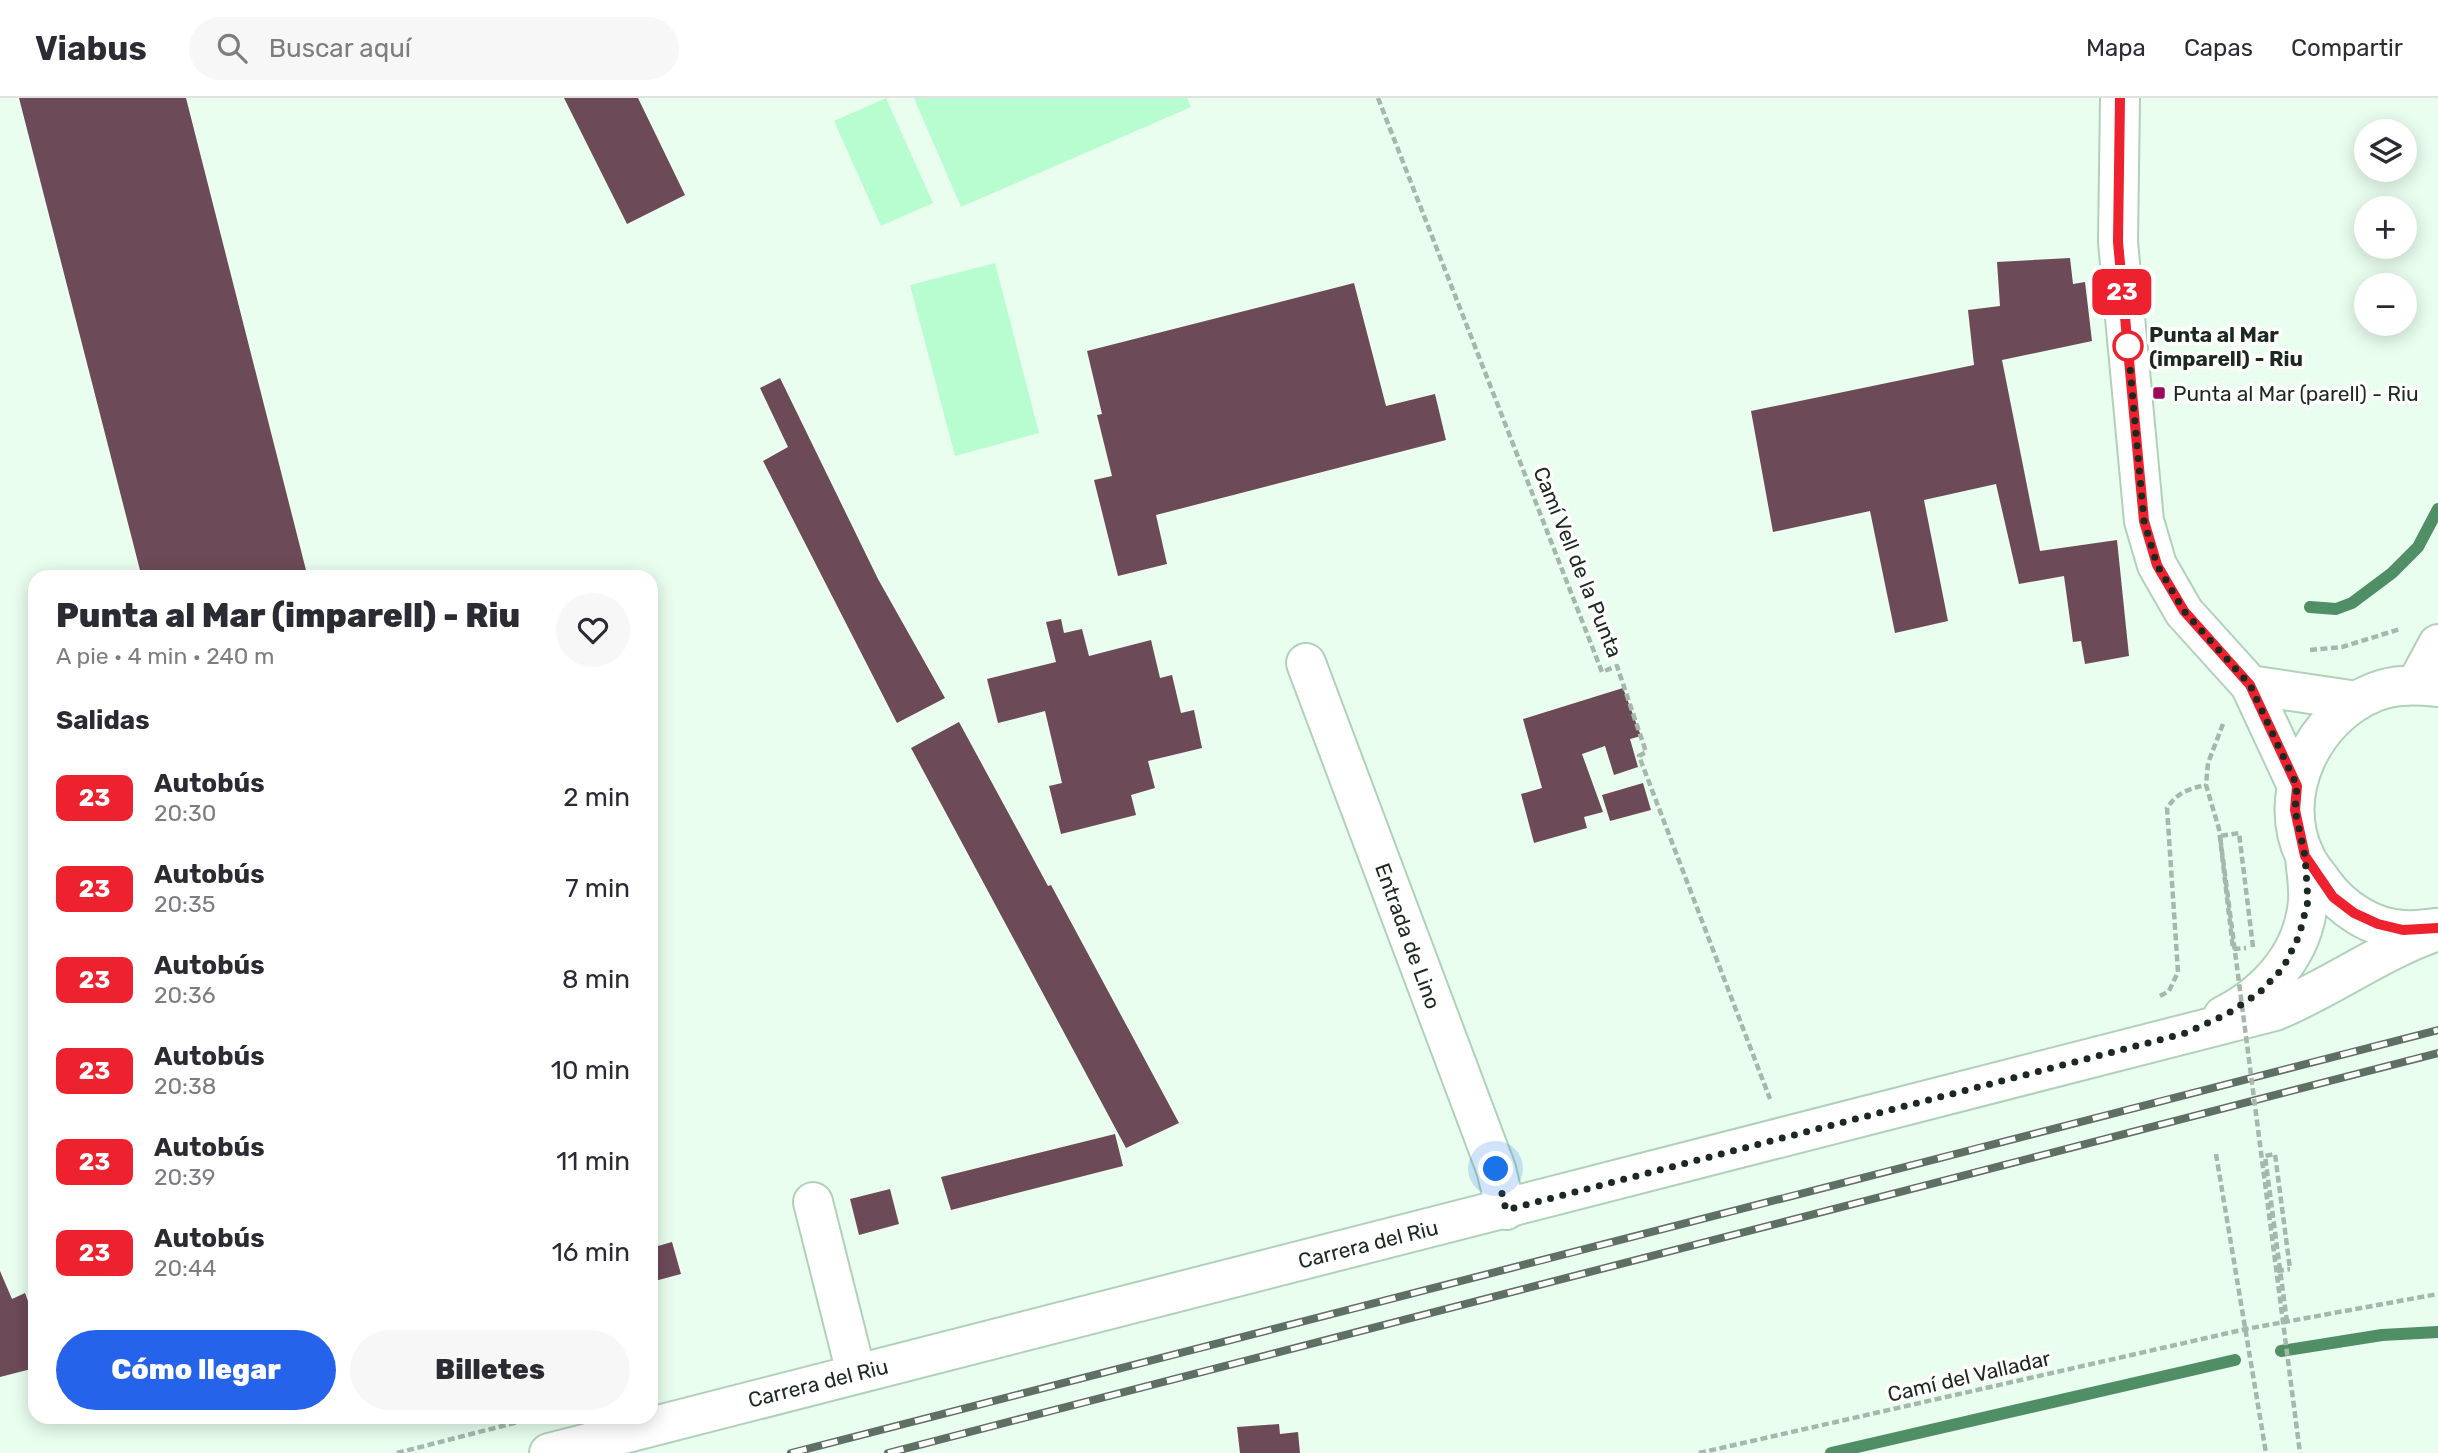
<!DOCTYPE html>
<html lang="es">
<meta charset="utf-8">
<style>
:root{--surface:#fff;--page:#f7f7f7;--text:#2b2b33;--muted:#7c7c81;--line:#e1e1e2;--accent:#2563eb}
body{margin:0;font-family:Rubik,sans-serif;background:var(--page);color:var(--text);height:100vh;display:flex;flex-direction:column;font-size:26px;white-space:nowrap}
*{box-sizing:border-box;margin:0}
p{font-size:23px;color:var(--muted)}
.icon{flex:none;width:38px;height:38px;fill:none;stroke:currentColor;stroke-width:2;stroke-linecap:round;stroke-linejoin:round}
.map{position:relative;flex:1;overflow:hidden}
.panel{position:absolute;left:28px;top:472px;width:630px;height:854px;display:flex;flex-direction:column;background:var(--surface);border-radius:21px;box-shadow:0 4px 18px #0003}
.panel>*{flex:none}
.badge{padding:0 14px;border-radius:10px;font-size:24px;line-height:46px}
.buttons{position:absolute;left:2354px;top:21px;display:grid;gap:14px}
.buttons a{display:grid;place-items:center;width:63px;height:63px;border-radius:50%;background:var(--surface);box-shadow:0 4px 18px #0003;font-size:35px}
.you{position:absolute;width:35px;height:35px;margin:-18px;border:5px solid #fff;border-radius:50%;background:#1a73e8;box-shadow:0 0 0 10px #1a73e833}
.map>.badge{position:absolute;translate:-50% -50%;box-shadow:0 0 0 4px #fff}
h2{padding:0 28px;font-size:26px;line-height:63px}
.round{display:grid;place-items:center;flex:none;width:74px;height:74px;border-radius:37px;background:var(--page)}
.head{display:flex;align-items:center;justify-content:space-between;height:119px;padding:0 28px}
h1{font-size:33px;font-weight:800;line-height:52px}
.cta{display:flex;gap:14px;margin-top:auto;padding:14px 28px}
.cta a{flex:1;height:80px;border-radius:42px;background:var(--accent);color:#fff;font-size:28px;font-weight:800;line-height:80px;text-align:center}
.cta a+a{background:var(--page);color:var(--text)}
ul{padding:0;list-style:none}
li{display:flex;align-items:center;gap:21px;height:91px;padding:0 28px}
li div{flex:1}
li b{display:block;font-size:26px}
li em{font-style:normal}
li .badge{min-width:77px;font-weight:700;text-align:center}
header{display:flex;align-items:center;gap:42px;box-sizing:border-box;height:98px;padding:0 35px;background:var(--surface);border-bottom:2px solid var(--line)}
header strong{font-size:33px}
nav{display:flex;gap:38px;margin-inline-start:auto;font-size:24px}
.search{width:490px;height:63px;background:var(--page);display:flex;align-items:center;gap:18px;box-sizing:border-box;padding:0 24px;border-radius:38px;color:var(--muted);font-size:26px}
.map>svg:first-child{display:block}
.green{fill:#b8fdcf}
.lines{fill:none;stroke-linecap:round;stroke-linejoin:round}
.stream{stroke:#508e66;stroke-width:12}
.building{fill:#6d4a57}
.minor-casing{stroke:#afd1b9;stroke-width:42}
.path{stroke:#a5b8ab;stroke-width:4.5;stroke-dasharray:7 3.5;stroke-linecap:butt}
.minor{stroke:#fff;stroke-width:38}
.rail-casing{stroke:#5f6f64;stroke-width:8}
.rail{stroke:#fff;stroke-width:5;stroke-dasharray:16;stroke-linecap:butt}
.path-bridge{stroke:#a5b8ab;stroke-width:4.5;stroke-dasharray:7 3.5;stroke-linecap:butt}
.line-casing{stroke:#fff;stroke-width:16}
.line{stroke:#ed222e;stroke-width:10}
.walk{stroke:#1b2920;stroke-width:7;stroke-dasharray:0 12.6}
.stop-dot{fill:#fff;stroke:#ed222e;stroke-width:3.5}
.poi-dot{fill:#9b0a59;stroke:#fff;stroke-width:2.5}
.labels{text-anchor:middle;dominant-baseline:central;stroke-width:7;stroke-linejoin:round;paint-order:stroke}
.stop-label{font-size:21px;font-weight:bold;fill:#1b2920;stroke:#fff;text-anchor:start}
.poi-label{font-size:21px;fill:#1b2920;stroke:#fff;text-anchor:start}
.street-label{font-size:21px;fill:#1b2920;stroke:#fff}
</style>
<header>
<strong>Viabus</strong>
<div class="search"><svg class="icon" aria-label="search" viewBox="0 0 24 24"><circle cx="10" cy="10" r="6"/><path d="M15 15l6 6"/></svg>Buscar aquí</div>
<nav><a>Mapa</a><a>Capas</a><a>Compartir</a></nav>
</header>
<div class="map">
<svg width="2438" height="1355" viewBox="0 0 2438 1355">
<rect width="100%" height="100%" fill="#e9feef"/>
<!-- green -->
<path class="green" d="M886,0l47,105 -52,23 -47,-105z
M914,0h273l4,9 -230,100z
M995,165l44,170 -84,23 -45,-171z"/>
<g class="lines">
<!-- stream -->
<path class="stream" d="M2310,509l26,2 16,-6 40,-30 26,-26 20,-38
M2281,1253l101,-16 56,-3
M1831,1355l404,-93"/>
</g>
<!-- building -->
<path class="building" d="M19,0h167l122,480h-166z
M564,0h74l47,97 -58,29z
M2070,160l3,26 12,-2 7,59 -90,19 38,191 77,-11 12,116 -44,8 -4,-23 -8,1 -9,-66 -45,8 -23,-100 -72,16 24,121 -53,12 -25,-122 -97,21 -22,-121 223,-46 -6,-55 32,-4 -3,-44z
M1354,185l32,123 49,-12 11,46 -290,75 11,49 -49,12 -24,-96 18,-4 -15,-61 5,-1 -15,-63z
M780,280l98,201 67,119 -48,25 -134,-262 25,-14 -28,-59z
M1061,521l3,14 18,-4 7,27 62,-16 9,38 12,-3 9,38 13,-3 8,38 -54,13 7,27 -24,7 5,20 -75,19 -12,-48 13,-3 -17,-72 -47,12 -11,-44 69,-17 -10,-40z
M1623,590l18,48 -11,3 8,28 -24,8 -9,-29 -23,8 21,58 -19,5 3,11 -53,15 -13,-49 21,-6 -19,-69z
M959,624l89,164 3,-1 128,238 -53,25 -215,-400z
M1643,685l8,27 -41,11 -8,-26z
M1115,1036l8,32 -172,44 -10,-33z
M890,1091l9,35 -40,11 -9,-36z
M672,1144l9,32 -30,8v-34z
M0,1173l12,28 13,-6 10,27v48l-35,9z
M1279,1326l1,10 18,-2 2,21h-60l-3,-26z"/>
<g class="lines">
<defs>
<path id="minor" d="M2120,0l-2,144 26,279 13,44 27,47 66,73 47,101
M1306,565l190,506 10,41
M2250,587l107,16
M2416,587l22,-41
M2436,830c-11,1 -22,3 -32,2 -32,-1 -63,-22 -81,-47 -6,-9 -14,-17 -18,-27 -30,-61 8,-140 70,-164 20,-8 41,-7 63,-5
M2223,918c45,-23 81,-63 85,-115 1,-15 -2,-30 -3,-45
M813,1104l43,171
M549,1355l1726,-442c56,-23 106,-61 163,-80"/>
</defs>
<!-- minor casing -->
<use href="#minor" class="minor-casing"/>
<!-- path -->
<path class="path" d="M1378,0l224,574 15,-6 29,86 -7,4 131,343
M2310,552l32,-3 58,-18
M2223,626l-15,39 -2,22 13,44 14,120 13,-1
M2160,898l9,-5 9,-19 -11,-164c11,-16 21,-19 39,-23
M2216,1056l50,299
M2287,1224l-22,-166 10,-2 15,115
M397,1355l125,-32
M1699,1355l547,-124 192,-35"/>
<!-- minor -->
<use href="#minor" class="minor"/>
<defs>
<path id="rail" d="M791,1355l1647,-423
M888,1355l1550,-400"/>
</defs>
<!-- rail casing -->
<use href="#rail" class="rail-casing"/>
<!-- rail -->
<use href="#rail" class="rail"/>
<!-- path-bridge -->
<path class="path-bridge" d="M2253,849l-14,-114 -19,3 80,617
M2277,1173l13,-2"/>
</g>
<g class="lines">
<defs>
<path id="line" d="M2120,0l-2,144 26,279 13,44 27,46 66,74 47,101 -2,24 10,46 28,41 21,16 24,11 25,6 35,-2"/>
</defs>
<!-- line casing -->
<use href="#line" class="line-casing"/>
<!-- line -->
<use href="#line" class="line"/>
<!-- walk -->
<path class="walk" d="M1496,1071l10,41 680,-177 41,-19 32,-21 24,-25 16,-32 9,-35 -3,-45 -10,-46 2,-24 -47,-101 -66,-74 -27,-46 -13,-44 -16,-175"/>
</g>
<!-- markers -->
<circle class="stop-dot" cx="2128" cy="248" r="14"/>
<rect class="poi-dot" x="2152" y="288" width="14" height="14" rx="3.5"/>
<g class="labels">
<!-- stop labels -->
<g class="stop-label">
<text x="2149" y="236">Punta al Mar<tspan x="2149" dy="24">(imparell) - Riu</tspan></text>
</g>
<!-- poi labels -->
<g class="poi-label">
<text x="2173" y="295">Punta al Mar (parell) - Riu</text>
</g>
<!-- street labels -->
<g class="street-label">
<text transform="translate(1578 464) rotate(68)">Camí Vell de la Punta</text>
<text transform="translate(1408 838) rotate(70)">Entrada de Lino</text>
<text transform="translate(1368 1146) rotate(-14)">Carrera del Riu</text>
<text transform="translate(1969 1278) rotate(-13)">Camí del Valladar</text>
<text transform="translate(818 1285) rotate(-14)">Carrera del Riu</text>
</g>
</g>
</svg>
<div class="buttons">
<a><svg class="icon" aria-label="layers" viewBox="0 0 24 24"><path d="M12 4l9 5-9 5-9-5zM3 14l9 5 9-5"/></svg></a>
<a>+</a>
<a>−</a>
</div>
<div class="you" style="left:1496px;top:1071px"></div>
<b class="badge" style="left:2122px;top:194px;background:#ed222e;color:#fff">23</b>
<section class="panel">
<div class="head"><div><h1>Punta al Mar (imparell) - Riu</h1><p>A pie · 4 min · 240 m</p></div><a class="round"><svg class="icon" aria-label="heart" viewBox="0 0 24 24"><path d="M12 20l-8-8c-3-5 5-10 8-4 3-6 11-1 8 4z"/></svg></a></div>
<h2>Salidas</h2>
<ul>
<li><span class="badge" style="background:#ed222e;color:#fff">23</span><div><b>Autobús</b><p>20:30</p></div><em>2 min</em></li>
<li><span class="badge" style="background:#ed222e;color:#fff">23</span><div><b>Autobús</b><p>20:35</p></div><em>7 min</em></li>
<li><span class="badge" style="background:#ed222e;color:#fff">23</span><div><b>Autobús</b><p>20:36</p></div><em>8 min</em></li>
<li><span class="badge" style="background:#ed222e;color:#fff">23</span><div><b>Autobús</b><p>20:38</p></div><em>10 min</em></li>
<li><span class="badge" style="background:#ed222e;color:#fff">23</span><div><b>Autobús</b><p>20:39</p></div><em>11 min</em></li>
<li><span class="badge" style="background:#ed222e;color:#fff">23</span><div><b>Autobús</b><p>20:44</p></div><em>16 min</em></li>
</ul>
<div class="cta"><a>Cómo llegar</a><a>Billetes</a></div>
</section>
</div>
